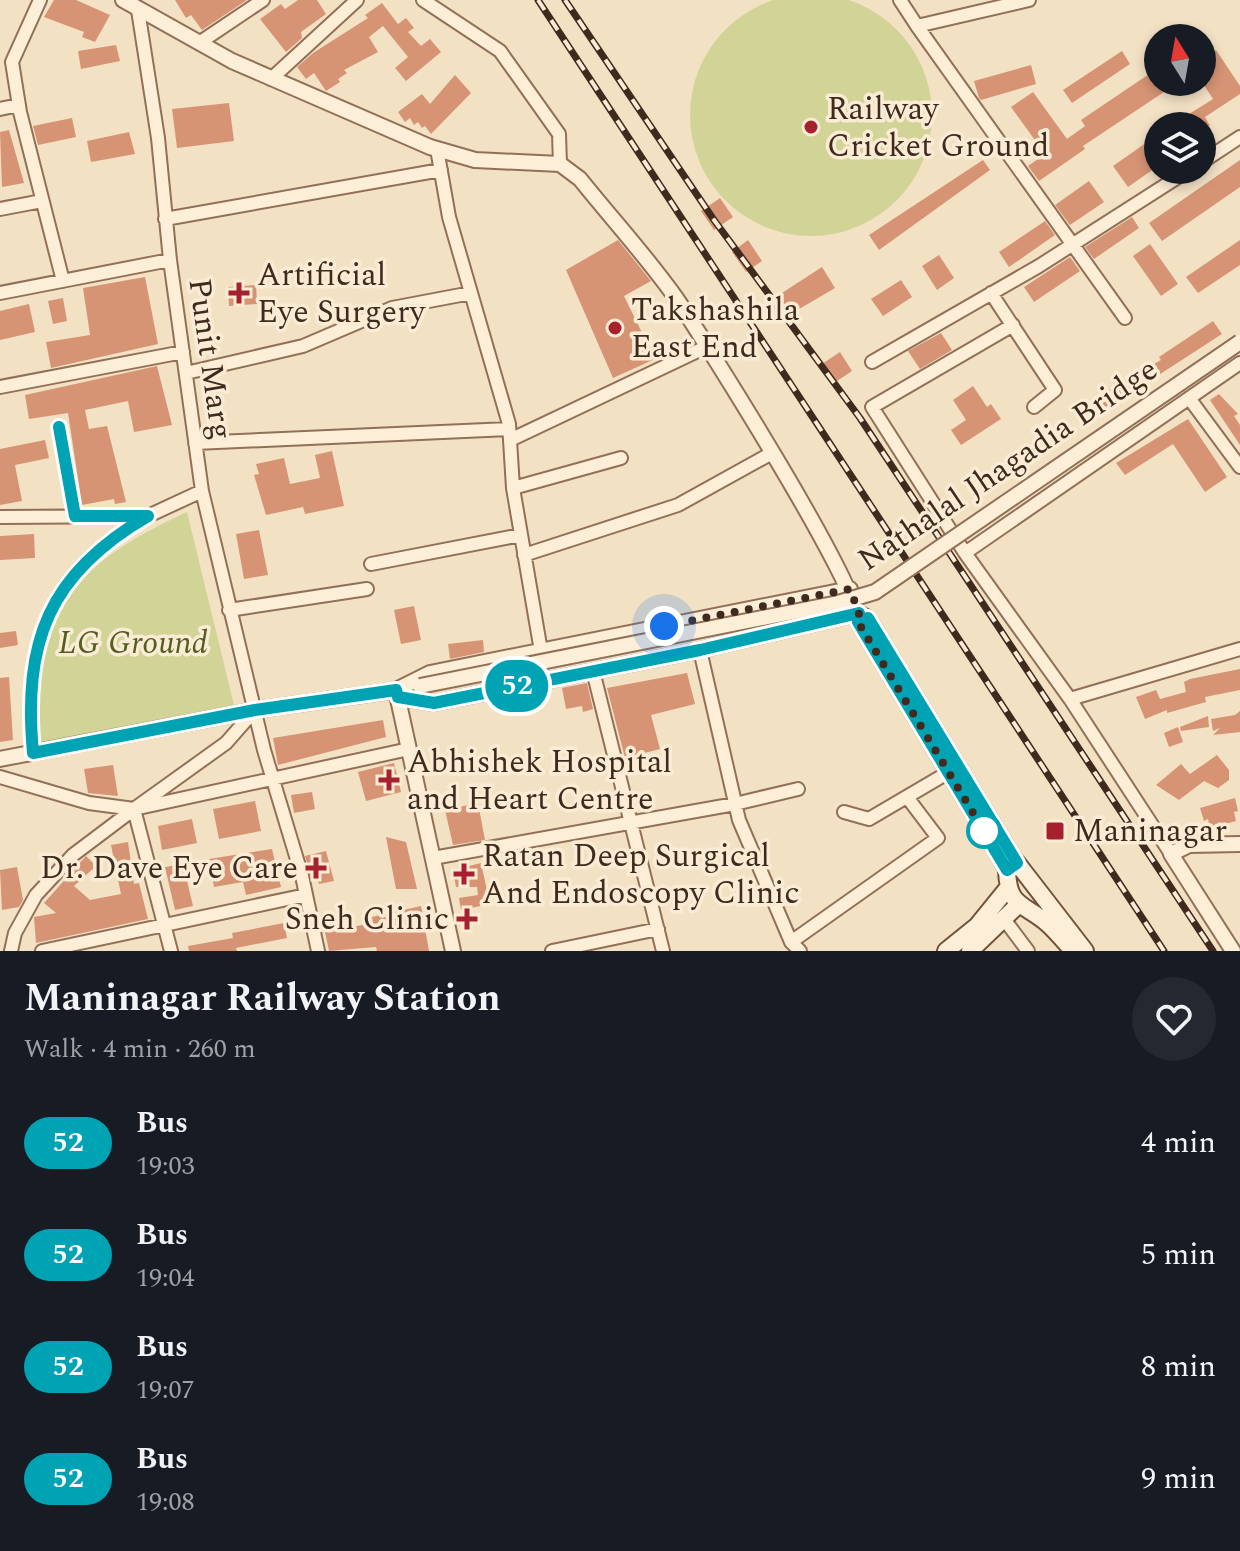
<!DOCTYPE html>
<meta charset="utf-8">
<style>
:root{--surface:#171b24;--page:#242831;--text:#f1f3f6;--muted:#9ea1a6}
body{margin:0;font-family:Spectral,serif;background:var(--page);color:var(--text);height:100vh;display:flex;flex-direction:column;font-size:30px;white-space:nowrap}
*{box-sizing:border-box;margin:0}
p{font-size:26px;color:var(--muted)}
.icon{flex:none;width:44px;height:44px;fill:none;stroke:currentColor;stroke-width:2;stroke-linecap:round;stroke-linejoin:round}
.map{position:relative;height:951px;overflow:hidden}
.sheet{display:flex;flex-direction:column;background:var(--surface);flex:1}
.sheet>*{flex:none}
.badge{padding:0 16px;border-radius:26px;font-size:28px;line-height:52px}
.needle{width:52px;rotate:349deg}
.controls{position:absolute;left:1144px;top:24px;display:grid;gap:16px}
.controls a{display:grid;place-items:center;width:72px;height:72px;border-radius:50%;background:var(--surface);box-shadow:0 4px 12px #0003;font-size:40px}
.you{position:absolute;width:40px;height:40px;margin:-20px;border:6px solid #fff;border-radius:50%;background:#1a73e8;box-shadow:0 0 0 12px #1a73e833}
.map>.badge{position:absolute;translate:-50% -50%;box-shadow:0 0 0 4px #fff}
.round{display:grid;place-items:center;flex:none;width:84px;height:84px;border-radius:42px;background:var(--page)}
.summary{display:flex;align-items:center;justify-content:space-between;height:136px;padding:0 24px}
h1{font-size:38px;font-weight:700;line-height:60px}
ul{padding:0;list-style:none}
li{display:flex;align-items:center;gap:24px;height:112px;padding:0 24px}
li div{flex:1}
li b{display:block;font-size:30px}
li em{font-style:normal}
li .badge{min-width:88px;font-weight:700;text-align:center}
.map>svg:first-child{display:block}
.green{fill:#d2d396}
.building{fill:#d69475}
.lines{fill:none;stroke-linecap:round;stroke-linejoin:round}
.minor-casing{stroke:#917057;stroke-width:16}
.tertiary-casing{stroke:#917057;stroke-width:18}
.secondary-casing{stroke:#72513b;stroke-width:20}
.minor{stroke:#fdeed8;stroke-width:12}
.tertiary{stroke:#fdeed8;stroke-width:14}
.secondary{stroke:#fdeed8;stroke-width:16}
.rail-casing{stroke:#3f2a1d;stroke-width:7}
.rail{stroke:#faebd4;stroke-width:4;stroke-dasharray:12;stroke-linecap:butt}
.tertiary-bridge-casing{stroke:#917057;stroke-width:18;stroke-linecap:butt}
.tertiary-bridge{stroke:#fdeed8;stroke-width:14}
.line-casing{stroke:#fff;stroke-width:18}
.line{stroke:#00a3b4;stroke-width:12}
.walk{stroke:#3f2a1d;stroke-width:8;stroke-dasharray:0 14.4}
.poi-dot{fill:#a7202e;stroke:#faebd4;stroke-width:3}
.stop-dot{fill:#fff;stroke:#00a3b4;stroke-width:4}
.labels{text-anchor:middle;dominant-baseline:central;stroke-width:7;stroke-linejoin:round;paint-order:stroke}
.poi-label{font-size:32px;fill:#3f2a1d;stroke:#faebd4;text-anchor:start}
.street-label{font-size:32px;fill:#3f2a1d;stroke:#faebd4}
.park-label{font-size:32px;font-style:italic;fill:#545e21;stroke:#faebd4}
</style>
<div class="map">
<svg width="1240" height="951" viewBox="0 0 1240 951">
<rect width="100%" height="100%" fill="#f3e1c4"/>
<!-- green -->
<path class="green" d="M690 115a121 121 0 1 1 242 0a121 121 0 1 1-242 0Z
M187,512l47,193 -196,38c-1,-20 -5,-41 -3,-61 8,-92 76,-135 152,-170z"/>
<!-- building -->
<path class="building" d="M54,0h22l34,15 -15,27 -13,-5 2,-5 -40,-15z
M175,0h72l-45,30 -11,-15 -5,3z
M298,0h19l9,14 -25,18 1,6 -16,14 -26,-33 21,-15 4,5z
M382,3l16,21 8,-6 8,10 -6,4 13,14 9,-7 11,13 -35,29 -11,-13 13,-11 -25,-31 -14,11 9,15 -34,18 3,3 -9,6 2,3 -14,9 -12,-18 -8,6 -9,-12 16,-14 55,-35 -3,-3z
M116,45l4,16 -39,8 -3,-18z
M1216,50l24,36v8l-35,23 5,9h-40l43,-27 -11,-17v-23z
M1122,51l8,13 -58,39 -9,-13z
M1031,65l5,19 -55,16 -2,-2 -5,-17z
M1158,68v14h21l-96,64 2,3 -46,32 -11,-15 17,-12 -34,-47 22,-15 34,47 18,-13 -4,-6z
M455,75l16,18 -40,41 -6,-8 -3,2 -4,-6 -4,3 -4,-7 -5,4 -7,-10 24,-18 8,10z
M229,103l5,38 -57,7 -5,-39z
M72,118l4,19 -38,8 -5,-19z
M9,130l15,53 -22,4 -2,-55z
M129,132l6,22 -44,8 -4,-21z
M1150,140l8,10v16l-30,21 -15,-21z
M983,160l7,10 -111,80 -10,-15z
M1240,160v27l-78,54 -13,-18z
M1089,181l15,21 -34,23 -15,-20z
M720,198l13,19 -19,13 -13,-19z
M1132,217l7,11 -45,31 -9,-12z
M1045,221l10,14 -46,32 -10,-15z
M618,240l33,41 -27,15 31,63 -42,19 -47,-108z
M748,240l14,21 -16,11 -14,-20z
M1240,240v25l-42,28 -12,-16z
M1150,244l28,40 -17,12 -28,-40z
M939,255l15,23 -17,12 -15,-24z
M1070,257l10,14 -46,31 -10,-15z
M822,267l13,21 -58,34 -12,-18z
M145,277l13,67 -107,24 -5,-26 44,-7 -7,-47z
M901,280l11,17 -29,19 -12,-17z
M256,285l1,19 -28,2 -1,-19z
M63,298l4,23 -14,3 -5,-23z
M29,304l6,28 -35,8v-29z
M1213,321l9,13 -125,81 -7,-10 10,-6 -1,-3 62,-36 -2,-3z
M941,333l11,17 -32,19 -12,-18z
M840,352l12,19 -18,12 -12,-19z
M157,366l15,59 -38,7 -6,-31 -43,9 4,19 18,-3 19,76 -11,2 -1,-5 -32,6 -14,-92 -39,6 -4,-24z
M973,386l14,21 4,-3 10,15 -40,26 -10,-15 15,-10 -13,-20z
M1219,394l19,20 -4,2 6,9v20l-30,-45z
M1188,419l39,58 -22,15 -32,-48 -48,31 -9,-12z
M45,440l4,18 -34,7 7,36 -22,4v-56z
M332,451l12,55 -39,8 -2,-7 -37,8 -12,-40 5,-1 -3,-10 28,-6 6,26 30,-6 -5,-23z
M259,530l9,45 -24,4 -8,-45z
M34,534l1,24 -35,2v-24z
M414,606l7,34 -20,4 -7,-34z
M16,631l2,14 -18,3v-15z
M483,640l1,12 -34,7 -2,-15z
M1240,669v21l-35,7 1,5 -39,11v-3l-22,9 -9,-22 20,-7 4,9 26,-7 -2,-10 6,-3z
M687,673l8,31 -44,11 9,34 -35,9 -18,-70z
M9,677l4,63 -13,2v-64z
M587,683l6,26 -10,3 -1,-6 -16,3 -4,-21z
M1240,711v21l-27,3 7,-7 -7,3 -2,-12 24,-4z
M1208,716l1,11 -28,4 -1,-4z
M383,720l3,17 -108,28 -5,-27z
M1178,727l5,15 -14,5 -5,-14z
M1217,755l12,15v10l-11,8 -14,-7 -25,19 -23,-15 25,-21 9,10z
M394,763l7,29 -35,9 -8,-29z
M113,765l5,31 -30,-3 -4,-24z
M312,792l3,17 -21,4 -3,-18z
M1235,798l3,13 -4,1 2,9 -26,7 -2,-9 -4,2 -4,-13z
M255,801l6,30 -42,8 -6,-30z
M478,803l7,37 -32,5 -8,-35z
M192,819l5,24 -35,7 -4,-24z
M386,837l20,5 11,47h-21z
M128,842l6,42 5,-1 9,36 -112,24 -2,-26 22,-4 -12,-10 42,-47 10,10 -22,20 16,14 31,-6 -10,-49z
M272,849l9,38 -35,8 -3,-13 -29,5 -5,-28z
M326,851l8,30 -15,3 -2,-6 -5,2 -7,-24z
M481,863l9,41 -29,6 -2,-12 19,-3 -1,-8h-21l-3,-17z
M183,864l10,42 -18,4 -10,-43z
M17,867l6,33 -4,7 -17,3 -2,-40z
M421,906l8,45h-52l-1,-4 -47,4 -4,-19 48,-9 -1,-6z
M284,923l3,15 -51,10 1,3h-48l-1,-5 45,-8 -1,-5z"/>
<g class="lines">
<defs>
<path id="minor" d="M40,0l-28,62 8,50 43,169
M423,0l77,51 59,83 1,30
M900,0l17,26 112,-26
M138,10l20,128 12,122 32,231 62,259 38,126 16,75
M917,26l208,292
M199,43l64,-43
M271,79l86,-79
M0,109l19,-4
M437,149l12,68 60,207 4,64 28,163
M1202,162l38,-25
M0,209l42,-8
M165,219l276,-49
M0,293l170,-33
M991,293l64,97 -21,17
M872,362l167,-96 150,-96
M186,373l117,-27 89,-38 79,-15
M0,387l183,-35
M1189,398l51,69
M59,427l16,89
M510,440l196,-93
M195,443l314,-14
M513,488l108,-30
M0,517l148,-1 54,-25
M965,553l-93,-146 141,-82
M524,555l154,-50 94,-52
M371,564l150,-29
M229,610l138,-21
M700,650l39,170 52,122 9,9
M593,671l70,280
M1070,699l-105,-146 275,-190
M33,753c-9,-112 13,-179 115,-237
M0,777l89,26 45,6 92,-66 29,-33
M134,809l37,142
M844,812l25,7 80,-47
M1171,854l-101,-155 170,-50
M433,858l302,-54 63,-15
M1004,919l24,32
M791,942l147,-104 -31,-41
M11,951l4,-18 21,-38 37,-40 61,-46 275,-60
M42,951l264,-56
M552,951l106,-22"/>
<path id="tertiary" d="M123,0l109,61 198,86 45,13 85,4 20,15c32,40 67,78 96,119 27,40 188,295 182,324l149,248
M396,690l34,-17 420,-84
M396,690l57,261
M398,697l36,6 266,-53 159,-37 9,5 149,245
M0,759l255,-49 149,-21
M1233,951l-62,-97 18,-9 51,-1"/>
<path id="secondary" d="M946,951l31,-25 30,-37
M970,951l48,-46
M1073,951c-8,-9 -17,-20 -26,-28 -24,-20 -39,-16 -40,-53l10,-7 68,88"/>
</defs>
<!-- minor casing -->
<use href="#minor" class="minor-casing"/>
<!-- tertiary casing -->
<use href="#tertiary" class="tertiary-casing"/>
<!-- secondary casing -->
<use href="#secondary" class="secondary-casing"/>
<!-- minor -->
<use href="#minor" class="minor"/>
<!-- tertiary -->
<use href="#tertiary" class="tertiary"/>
<!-- secondary -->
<use href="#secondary" class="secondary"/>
<defs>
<path id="rail" d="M538,0l626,951
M565,0l149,220 146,198 353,533"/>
</defs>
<!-- rail casing -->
<use href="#rail" class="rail-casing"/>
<!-- rail -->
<use href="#rail" class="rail"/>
<defs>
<path id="tertiary-bridge" d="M420,686l418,-83 37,-11 365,-250"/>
</defs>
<!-- tertiary-bridge casing -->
<use href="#tertiary-bridge" class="tertiary-bridge-casing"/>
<!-- tertiary-bridge -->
<use href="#tertiary-bridge" class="tertiary-bridge"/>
</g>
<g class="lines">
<defs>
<path id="line" d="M59,427l16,89h73c-100,58 -125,126 -115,237l222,-43 141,-20 2,7 36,6 266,-53 159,-37 -1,9 149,248 10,-7 -149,-245"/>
</defs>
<!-- line casing -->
<use href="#line" class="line-casing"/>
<!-- line -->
<use href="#line" class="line"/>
<!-- walk -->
<path class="walk" d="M664,626l186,-37 9,24 -1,9 126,209"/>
</g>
<!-- markers -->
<g class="poi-dot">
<circle cx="811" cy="127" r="8"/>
<path d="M235 281h8v8h8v8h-8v8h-8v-8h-8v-8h8z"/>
<circle cx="615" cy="328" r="8"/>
<path d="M385 768h8v8h8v8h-8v8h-8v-8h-8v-8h8z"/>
<rect x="1045" y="821" width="20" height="20" rx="4"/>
<path d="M312 856h8v8h8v8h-8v8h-8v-8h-8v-8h8z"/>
<path d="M460 862h8v8h8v8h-8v8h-8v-8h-8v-8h8z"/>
<path d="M463 907h8v8h8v8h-8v8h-8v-8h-8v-8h8z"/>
</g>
<circle class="stop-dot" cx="984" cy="831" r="16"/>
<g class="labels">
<!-- poi labels -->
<g class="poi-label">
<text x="827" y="109">Railway<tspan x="827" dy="37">Cricket Ground</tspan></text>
<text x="257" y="275">Artificial<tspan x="257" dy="37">Eye Surgery</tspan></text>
<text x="631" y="310">Takshashila<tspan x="631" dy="37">East End</tspan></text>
<text x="407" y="762">Abhishek Hospital<tspan x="407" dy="37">and Heart Centre</tspan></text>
<text x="1073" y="831">Maninagar</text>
<text x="482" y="856">Ratan Deep Surgical<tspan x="482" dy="37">And Endoscopy Clinic</tspan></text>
<text x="298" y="868" text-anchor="end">Dr. Dave Eye Care</text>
<text x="449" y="919" text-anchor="end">Sneh Clinic</text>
</g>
<!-- street labels -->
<g class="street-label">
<text transform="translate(210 359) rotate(82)">Punit Marg</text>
<text transform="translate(1008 465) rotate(-34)">Nathalal Jhagadia Bridge</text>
</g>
<!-- park labels -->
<g class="park-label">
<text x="133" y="643">LG Ground</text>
</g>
</g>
</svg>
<div class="controls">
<a><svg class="needle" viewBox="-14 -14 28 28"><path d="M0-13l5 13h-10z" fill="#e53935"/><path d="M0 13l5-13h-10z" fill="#9ea1a6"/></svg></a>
<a><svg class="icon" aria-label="layers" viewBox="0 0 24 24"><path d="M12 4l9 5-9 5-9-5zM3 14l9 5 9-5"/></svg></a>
</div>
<div class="you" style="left:664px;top:626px"></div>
<b class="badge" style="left:517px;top:686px;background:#00a3b4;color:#fff">52</b>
</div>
<section class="sheet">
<div class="summary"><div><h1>Maninagar Railway Station</h1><p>Walk · 4 min · 260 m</p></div><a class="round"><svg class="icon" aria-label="heart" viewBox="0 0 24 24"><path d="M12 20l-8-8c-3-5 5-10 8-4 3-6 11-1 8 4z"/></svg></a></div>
<ul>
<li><span class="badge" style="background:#00a3b4;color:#fff">52</span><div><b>Bus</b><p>19:03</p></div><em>4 min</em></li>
<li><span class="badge" style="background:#00a3b4;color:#fff">52</span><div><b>Bus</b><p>19:04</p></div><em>5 min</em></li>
<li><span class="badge" style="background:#00a3b4;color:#fff">52</span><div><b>Bus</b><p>19:07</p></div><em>8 min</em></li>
<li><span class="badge" style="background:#00a3b4;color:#fff">52</span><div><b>Bus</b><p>19:08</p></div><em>9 min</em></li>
</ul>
</section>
